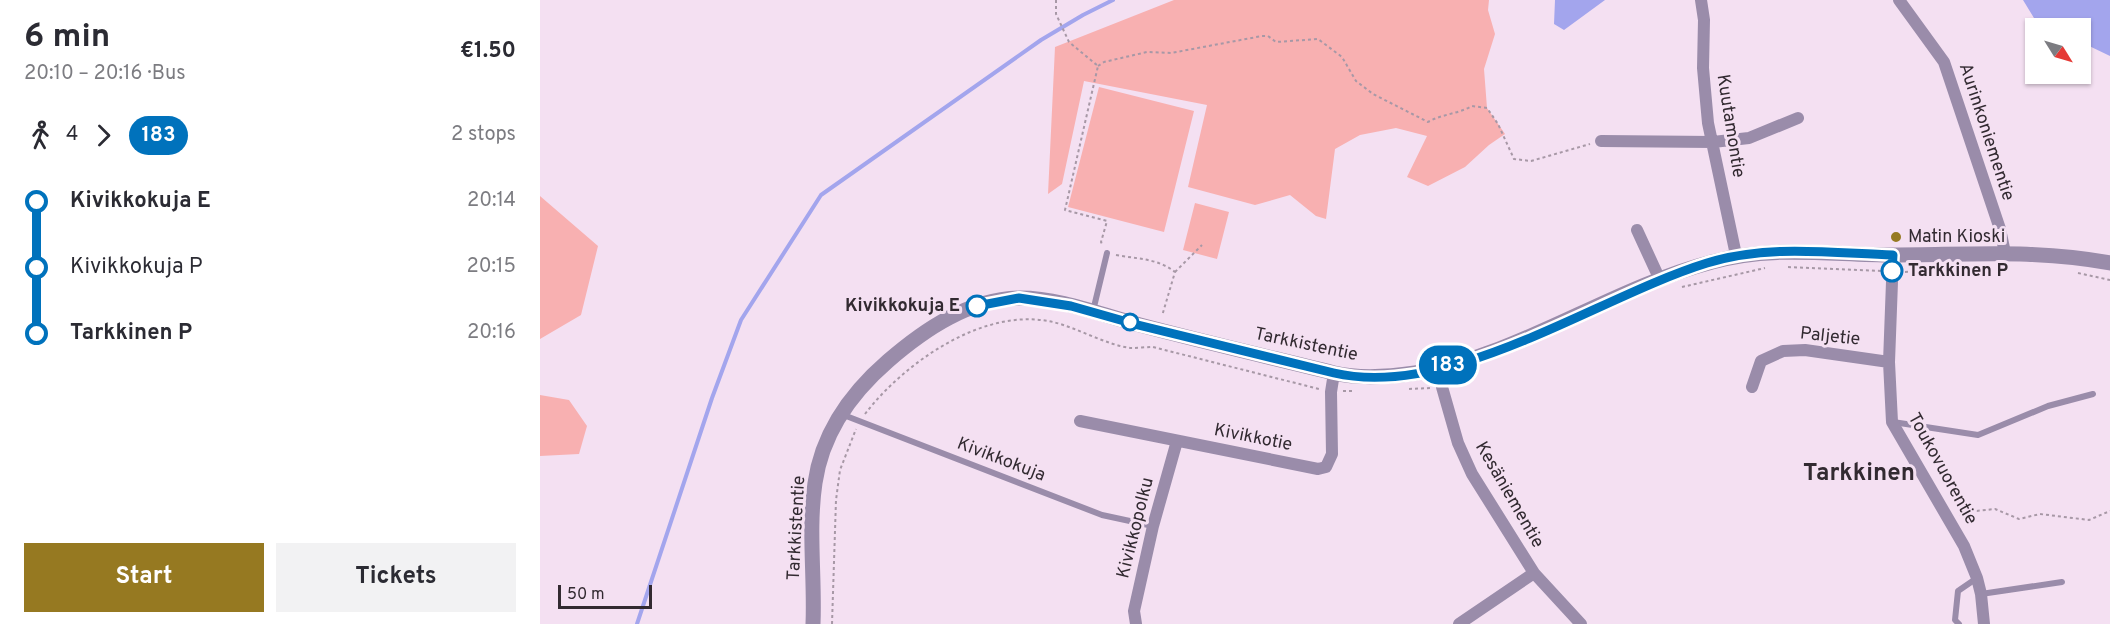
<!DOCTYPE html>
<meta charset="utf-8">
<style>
:root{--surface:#fff;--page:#f2f2f3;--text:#2b2b33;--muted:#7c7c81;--accent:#967921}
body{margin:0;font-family:Overpass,sans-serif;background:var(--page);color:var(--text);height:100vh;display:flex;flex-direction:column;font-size:22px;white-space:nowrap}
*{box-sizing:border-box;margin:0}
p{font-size:20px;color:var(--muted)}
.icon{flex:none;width:33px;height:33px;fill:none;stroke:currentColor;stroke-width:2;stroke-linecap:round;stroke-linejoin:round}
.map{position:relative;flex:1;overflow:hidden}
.panel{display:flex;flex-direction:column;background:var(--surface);width:540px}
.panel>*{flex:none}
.badge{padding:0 12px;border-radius:20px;font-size:21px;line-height:39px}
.needle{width:39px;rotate:127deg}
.fabs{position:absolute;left:1485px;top:18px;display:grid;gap:12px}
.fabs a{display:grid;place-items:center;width:66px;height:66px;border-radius:0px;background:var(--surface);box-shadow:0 2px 4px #0004;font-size:30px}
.scale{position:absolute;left:18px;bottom:15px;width:94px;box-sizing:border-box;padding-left:6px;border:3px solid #322a31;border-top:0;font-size:16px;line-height:21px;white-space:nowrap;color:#322a31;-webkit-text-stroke:4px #f4e0f2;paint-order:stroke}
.map>.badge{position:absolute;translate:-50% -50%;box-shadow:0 0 0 3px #fff}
.legs{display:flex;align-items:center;gap:9px;height:66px;padding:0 24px;font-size:20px}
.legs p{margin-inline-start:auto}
.head{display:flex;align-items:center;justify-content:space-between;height:102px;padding:0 24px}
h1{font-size:33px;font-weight:700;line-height:45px}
.primary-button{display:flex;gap:12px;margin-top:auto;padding:12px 24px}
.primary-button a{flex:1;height:69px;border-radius:0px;background:var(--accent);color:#fff;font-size:24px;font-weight:700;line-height:69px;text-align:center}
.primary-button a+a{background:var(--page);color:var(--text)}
ul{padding:0 24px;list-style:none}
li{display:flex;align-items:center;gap:21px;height:66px;font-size:22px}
li i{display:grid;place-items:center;width:9px;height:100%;margin:0 8px;background:currentColor}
li i::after{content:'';width:15px;height:15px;margin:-8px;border:4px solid;border-radius:50%;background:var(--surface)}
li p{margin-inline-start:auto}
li:first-child i{background:linear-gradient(#0000 50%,currentColor 0)}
li:last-child i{background:linear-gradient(currentColor 50%,#0000 0)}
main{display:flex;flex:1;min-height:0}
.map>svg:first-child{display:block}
.green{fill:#f8b0b1}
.water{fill:#a3a5ed}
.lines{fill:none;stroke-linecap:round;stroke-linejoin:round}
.stream{stroke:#a3a5ed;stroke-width:4}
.path{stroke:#a798a6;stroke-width:2;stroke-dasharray:3 3;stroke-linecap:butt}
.service{stroke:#9a8caa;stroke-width:6}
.minor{stroke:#9a8caa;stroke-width:12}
.tertiary{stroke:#9a8caa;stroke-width:15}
.line-1-casing{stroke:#fff;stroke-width:14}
.line-1{stroke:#0072bc;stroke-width:9}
.poi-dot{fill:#967921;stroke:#f4e0f2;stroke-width:2}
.stop-1-dot{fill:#fff;stroke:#0072bc;stroke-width:3}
.labels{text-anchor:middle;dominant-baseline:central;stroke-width:6;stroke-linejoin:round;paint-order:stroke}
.street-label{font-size:18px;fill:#322a31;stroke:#f4e0f2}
.poi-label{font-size:18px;fill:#322a31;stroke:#f4e0f2;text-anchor:start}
.stop-label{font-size:18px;font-weight:bold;fill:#322a31;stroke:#f4e0f2;text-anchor:start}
.district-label{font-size:24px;font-weight:bold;fill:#322a31;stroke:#f4e0f2}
</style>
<main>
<section class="panel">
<div class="head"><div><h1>6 min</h1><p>20:10 – 20:16 · Bus</p></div><b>€1.50</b></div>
<div class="legs"><svg class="icon" aria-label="walk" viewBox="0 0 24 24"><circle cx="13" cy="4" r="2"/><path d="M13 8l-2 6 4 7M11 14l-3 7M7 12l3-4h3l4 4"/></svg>4<svg class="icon" aria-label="forward" viewBox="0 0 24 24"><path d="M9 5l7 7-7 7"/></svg><b class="badge" style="background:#0072bc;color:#fff">183</b><p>2 stops</p></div>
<ul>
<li><i style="color:#0072bc"></i><b>Kivikkokuja E</b><p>20:14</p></li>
<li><i style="color:#0072bc"></i><span>Kivikkokuja P</span><p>20:15</p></li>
<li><i style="color:#0072bc"></i><b>Tarkkinen P</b><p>20:16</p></li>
</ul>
<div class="primary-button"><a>Start</a><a>Tickets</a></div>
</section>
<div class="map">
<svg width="1570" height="624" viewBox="0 0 1570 624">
<rect width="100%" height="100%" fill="#f4e0f2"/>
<!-- green -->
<path class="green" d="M634,0h315l-1,10 7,24 -11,35 3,39 18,26 -16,11 -24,22 -37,19 -21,-9 20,-41 -31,-8 -36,7 -25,14 -9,70 -10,-3 -26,-21 -35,10 -67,-18 19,-82 -123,-24 -22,103 -14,10 7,-147z
M559,87l95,24 -30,121 -96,-25z
M0,196l58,50 -17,69 -41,24z
M655,203l34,9 -12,47 -34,-9z
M0,395l29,5 18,26 -8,28 -39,2z"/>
<!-- water -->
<path class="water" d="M1015,0h50l-41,30 -10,-6z
M1483,0h87v56l-25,-12 -4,8 -1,-24h-40z"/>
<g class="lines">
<!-- stream -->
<path class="stream" d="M97,624l75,-226 29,-78 80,-125 220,-155 42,-25 30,-15"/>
<!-- path -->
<path class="path" d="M516,0v14l13,28 29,24 -33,144 42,11 -6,21 2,4
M558,66l6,-4 43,-10 24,1 91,-17h6l8,6 42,-3 24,18 14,24 17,13 55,28c14,-8 30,-8 44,-16l15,2 11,16 16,35 17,2 59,-17
M576,255c21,4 41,3 59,17l-13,44
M1248,267l93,4
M635,272l27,-27
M1365,272l63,-3
M1538,273l32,7
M1142,287l83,-19
M915,382l20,-9
M869,389l21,-1
M803,391h12
M325,414c39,-51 119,-108 188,-92 25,6 53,23 78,26 7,0 15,-1 22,-1l166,42
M1420,516l6,-4 29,-3 24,10 21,-5 49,6 21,-9
M292,624l4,-124 4,-30 16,-41"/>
<!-- service -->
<path class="service" d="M553,311l14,-58
M301,414l261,101 51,11
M1353,422l85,13 70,-29 45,-12
M1441,594l81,-12
M1419,624l-4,-4 3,-29 19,-13"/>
<!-- minor -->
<path class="minor" d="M1161,0l3,20 -1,48 5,55 28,132
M1359,0l45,62 56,167 5,24
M1061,141l112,1 36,-4 49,-20
M1097,230l23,50
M1353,255l-4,107 3,60 72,124 13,32 4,16 3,30
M902,367v20l16,56 14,31 62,99 47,51
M1212,387l9,-26 22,-10 22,-1 84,12
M540,421l238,48 8,-2 6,-13 -1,-62 3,-19
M596,624l-2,-13 19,-85 24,-85
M919,624l75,-51"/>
<!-- tertiary -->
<path class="tertiary" d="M273,624c2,-46 -5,-94 2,-141 7,-49 36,-90 73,-122 37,-32 81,-62 132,-63 41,0 81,17 120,27 64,17 129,32 194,48 26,6 54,4 81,0 106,-18 194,-84 297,-111 60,-17 119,-7 181,-7 73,0 145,-6 217,8"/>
</g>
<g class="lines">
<defs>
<path id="line-1" d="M437,306l42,-8 52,8 67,19 196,48c117,27 263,-76 373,-110 61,-19 124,-10 186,-8l-1,16"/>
</defs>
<!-- line-1 casing -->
<use href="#line-1" class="line-1-casing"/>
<!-- line-1 -->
<use href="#line-1" class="line-1"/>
</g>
<!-- markers -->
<circle class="poi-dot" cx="1356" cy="237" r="6"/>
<g class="stop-1-dot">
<circle cx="1352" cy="271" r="10"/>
<circle cx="437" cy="306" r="10"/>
<circle cx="590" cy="322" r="8"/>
</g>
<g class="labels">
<!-- street labels -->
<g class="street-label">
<text transform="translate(1190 126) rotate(81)">Kuutamontie</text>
<text transform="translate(1446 132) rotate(72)">Aurinkoniementie</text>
<text transform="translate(1290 337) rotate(6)">Paljetie</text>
<text transform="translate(766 345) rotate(12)">Tarkkistentie</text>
<text transform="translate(713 438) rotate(11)">Kivikkotie</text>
<text transform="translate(461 460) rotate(21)">Kivikkokuja</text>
<text transform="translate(1402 469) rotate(61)">Toukovuorentie</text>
<text transform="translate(969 495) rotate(60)">Kesäniementie</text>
<text transform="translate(257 528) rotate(-87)">Tarkkistentie</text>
<text transform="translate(596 528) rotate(-76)">Kivikkopolku</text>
</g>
<!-- poi labels -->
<g class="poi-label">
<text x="1368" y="237">Matin Kioski</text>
</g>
<!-- stop labels -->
<g class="stop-label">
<text x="1368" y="271">Tarkkinen P</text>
<text x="420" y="306" text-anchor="end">Kivikkokuja E</text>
</g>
<!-- district labels -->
<g class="district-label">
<text x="1319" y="474">Tarkkinen</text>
</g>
</g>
</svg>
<div class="fabs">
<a><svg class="needle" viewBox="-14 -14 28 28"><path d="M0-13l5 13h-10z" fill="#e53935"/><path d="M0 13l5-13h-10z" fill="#7c7c81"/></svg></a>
</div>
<div class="scale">50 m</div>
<b class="badge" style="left:908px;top:365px;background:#0072bc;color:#fff">183</b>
</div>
</main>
